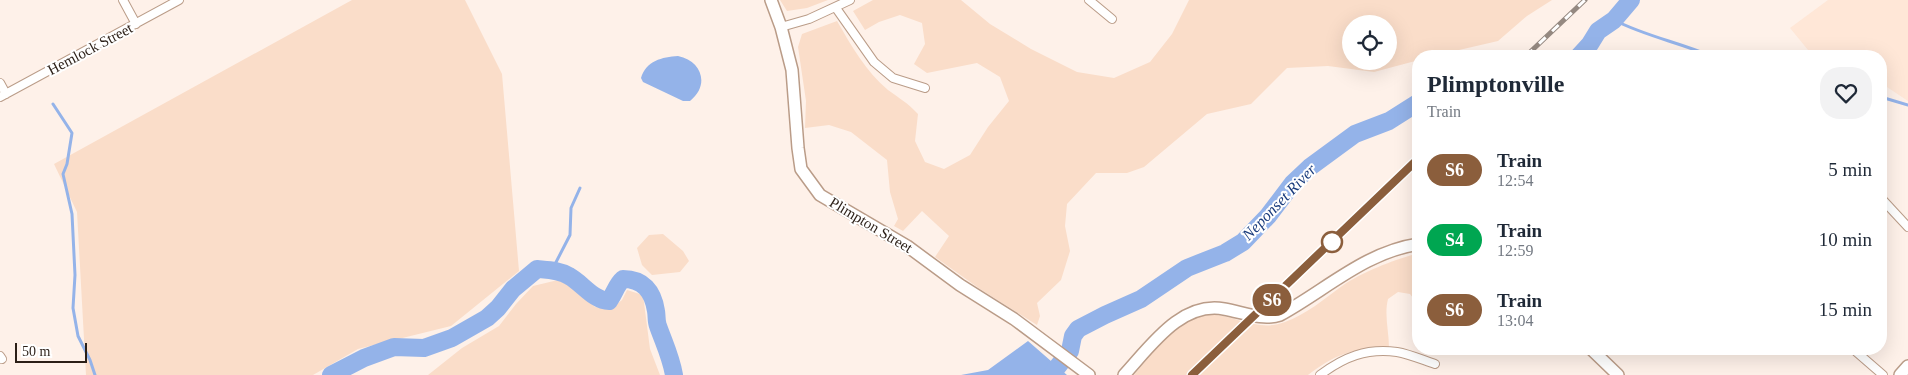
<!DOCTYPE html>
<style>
:root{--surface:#fff;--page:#f2f2f3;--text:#1f2937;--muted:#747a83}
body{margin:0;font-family:"Times New Roman",serif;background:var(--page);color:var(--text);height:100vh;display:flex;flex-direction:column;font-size:19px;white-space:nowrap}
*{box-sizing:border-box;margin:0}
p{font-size:16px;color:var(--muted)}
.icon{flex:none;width:28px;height:28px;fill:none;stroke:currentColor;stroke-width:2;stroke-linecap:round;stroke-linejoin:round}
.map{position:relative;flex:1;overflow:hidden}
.sheet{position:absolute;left:1412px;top:50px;width:475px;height:305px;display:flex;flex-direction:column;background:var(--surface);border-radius:20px;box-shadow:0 5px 20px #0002}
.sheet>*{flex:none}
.badge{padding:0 10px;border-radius:16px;font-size:18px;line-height:32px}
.tools{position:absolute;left:1342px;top:15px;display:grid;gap:10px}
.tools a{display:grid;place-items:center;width:55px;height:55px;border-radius:50%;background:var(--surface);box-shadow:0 5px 20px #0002;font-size:25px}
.scale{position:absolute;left:15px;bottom:12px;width:72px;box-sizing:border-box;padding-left:5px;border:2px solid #2b1f17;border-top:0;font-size:14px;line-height:18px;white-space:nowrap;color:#2b1f17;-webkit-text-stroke:4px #fff;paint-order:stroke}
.map>.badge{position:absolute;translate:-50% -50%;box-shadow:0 0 0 2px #fff}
.round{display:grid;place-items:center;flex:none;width:52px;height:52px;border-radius:20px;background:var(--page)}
.head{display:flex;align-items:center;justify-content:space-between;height:85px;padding:0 15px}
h1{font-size:24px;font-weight:800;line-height:38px}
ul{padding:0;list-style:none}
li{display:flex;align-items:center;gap:15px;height:70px;padding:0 15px}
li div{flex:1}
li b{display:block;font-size:19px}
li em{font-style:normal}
li .badge{min-width:55px;font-weight:700;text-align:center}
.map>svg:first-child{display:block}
.built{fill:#ffe7d7}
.green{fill:#faddc9;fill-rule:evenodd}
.water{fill:#94b3e9}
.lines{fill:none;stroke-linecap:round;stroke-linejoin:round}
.stream{stroke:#94b3e9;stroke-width:3}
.river{stroke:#94b3e9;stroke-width:18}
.street-casing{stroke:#ba9c88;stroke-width:10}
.secondary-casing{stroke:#ba9c88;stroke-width:14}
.street{stroke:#fff;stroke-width:8}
.secondary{stroke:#fff;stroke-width:11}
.rail-casing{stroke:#958981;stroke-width:5}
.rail{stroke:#fff;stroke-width:3;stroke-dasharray:9;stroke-linecap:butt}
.line-casing{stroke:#fff;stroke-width:11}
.line{stroke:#8b5e3c;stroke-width:8}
.stop-dot{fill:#fff;stroke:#8b5e3c;stroke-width:2.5}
.labels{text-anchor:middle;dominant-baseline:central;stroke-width:4;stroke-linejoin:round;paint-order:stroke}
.street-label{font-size:15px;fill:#2b1f17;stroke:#fff}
.water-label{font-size:16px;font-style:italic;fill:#1a3c7d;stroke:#fff}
</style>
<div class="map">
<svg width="1908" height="375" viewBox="0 0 1908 375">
<rect width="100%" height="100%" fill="#fef1e9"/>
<!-- built -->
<path class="built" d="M1828,0h80v101l-24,-16 -3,-1v-28h-68l-23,-28z"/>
<!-- green -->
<path class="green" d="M352,0h113l37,74 17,197 -68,55 -93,23 -45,26h-227l-9,-163 -23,-48z
M780,0h48l-21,8 -20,3z
M873,0h88l29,24 41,25 46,23 37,6 36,-16 22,-28 17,-34h363l-25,16 -29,25 -65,15h-14v4l-45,12 -46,-6 -41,2 -36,36 -44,10 -63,53 -17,6h-31l-29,31 -2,22 5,25 -9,29 -24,23 3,13 -3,9 -57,-36 -45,-32 14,-21 -27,-25 -19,20 -9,-5 4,-7 -8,-27 -3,-32 -36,-28 -22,-7 -24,3 1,-27 -8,-54 4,-13 35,-13c14,24 29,51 51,69 12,9 19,12 30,24l-3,27 10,21 19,7 26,-14 18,-28 21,-26 -9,-24 -23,-14 -50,10 -13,-9 11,-20 -3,-21 -22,-8 -21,7 -14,8 -12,-19zM1351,24h38v37h-38z
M663,234l20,17 6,10 -9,11 -28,3 -10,-10 -5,-17 12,-13z
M1419,253v53l-9,-12 -12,-2 -10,7c-4,16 1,32 1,49 -34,-1 -54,6 -81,27h-174c15,-17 46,-61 70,-61 13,0 25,3 37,7 16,4 28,7 44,1 22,-8 39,-23 57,-36 20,-14 54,-27 77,-33z
M558,280l24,12 13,15 16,2 11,-9 5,-10 16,5 7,54 10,26h-232l34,-27 37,-22 17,-22 17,-18z"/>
<!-- water -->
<path class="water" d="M678,56c24,5 32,29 12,45h-7l-40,-19 -2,-4c5,-17 21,-21 37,-22z
M1028,341l39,34h-106l27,-5z"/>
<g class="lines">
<!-- stream -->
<path class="stream" d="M1614,20c31,16 64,22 97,36
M1881,97l27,8
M53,104l19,29 -5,31 -4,10 9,40 3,61 -2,33 5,28 12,24 5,15
M552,270l18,-35 1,-27 9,-20"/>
<!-- river -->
<path class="river" d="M1579,56l11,-12 8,-13 16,-11 17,-20
M331,375l33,-17 30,-11 30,1 28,-10 35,-20 11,-10 15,-19 24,-20c11,1 22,1 32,7 13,7 25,25 40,25 6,-8 7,-16 14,-22 20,0 30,12 33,32 1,5 0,10 2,15 6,17 13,31 16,49
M1051,375l19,-24 3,-15 5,-7 27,-14 36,-16 46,-31 38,-15 18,-11 25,-26 25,-33 17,-16 45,-33 34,-13 30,-19"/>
<defs>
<path id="street" d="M123,0l13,24
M1089,0l23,19
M836,8l38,54 19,16 32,10
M781,27l28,-8 41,-19
M0,83l6,11
M0,97l179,-97
M1881,198l27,29
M1853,349l30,26
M0,356l2,3
M1320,375c24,-18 46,-27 77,-23 12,2 26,8 38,12"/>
<path id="secondary" d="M771,0l10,27 11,43 6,78 3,21 19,26 87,51 53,39 54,34 75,56
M1591,349l27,26
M1124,375c26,-28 57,-74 100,-66 18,3 38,12 56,6 46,-25 85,-63 139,-71
M1900,375l8,-9"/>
</defs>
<!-- street casing -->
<use href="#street" class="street-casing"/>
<!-- secondary casing -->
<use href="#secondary" class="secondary-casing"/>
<!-- street -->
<use href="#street" class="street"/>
<!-- secondary -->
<use href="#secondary" class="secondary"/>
<defs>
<path id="rail" d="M1526,56l59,-56
M1192,375l227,-217"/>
</defs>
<!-- rail casing -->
<use href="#rail" class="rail-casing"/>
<!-- rail -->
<use href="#rail" class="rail"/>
</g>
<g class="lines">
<defs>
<path id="line" d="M1192,375l227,-217"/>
</defs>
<!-- line casing -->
<use href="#line" class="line-casing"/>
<!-- line -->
<use href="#line" class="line"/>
</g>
<!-- markers -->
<circle class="stop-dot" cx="1332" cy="242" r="10"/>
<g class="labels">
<!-- street labels -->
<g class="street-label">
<text transform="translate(90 49) rotate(-28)">Hemlock Street</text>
<text transform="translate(871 225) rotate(31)">Plimpton Street</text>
</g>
<!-- water labels -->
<g class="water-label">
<text transform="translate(1279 202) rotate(-46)">Neponset River</text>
</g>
</g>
</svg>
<div class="tools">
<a><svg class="icon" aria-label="locate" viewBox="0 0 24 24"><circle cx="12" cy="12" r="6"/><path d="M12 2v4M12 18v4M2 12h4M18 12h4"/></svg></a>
</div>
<div class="scale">50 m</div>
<b class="badge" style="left:1272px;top:300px;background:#8b5e3c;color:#fff">S6</b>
<section class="sheet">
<div class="head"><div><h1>Plimptonville</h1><p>Train</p></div><a class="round"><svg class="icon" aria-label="heart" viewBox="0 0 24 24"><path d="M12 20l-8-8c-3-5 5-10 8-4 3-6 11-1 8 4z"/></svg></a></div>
<ul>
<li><span class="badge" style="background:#8b5e3c;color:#fff">S6</span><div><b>Train</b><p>12:54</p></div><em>5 min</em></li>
<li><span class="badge" style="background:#00a651;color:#fff">S4</span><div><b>Train</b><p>12:59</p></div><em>10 min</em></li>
<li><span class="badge" style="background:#8b5e3c;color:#fff">S6</span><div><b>Train</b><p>13:04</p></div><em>15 min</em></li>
</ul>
</section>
</div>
